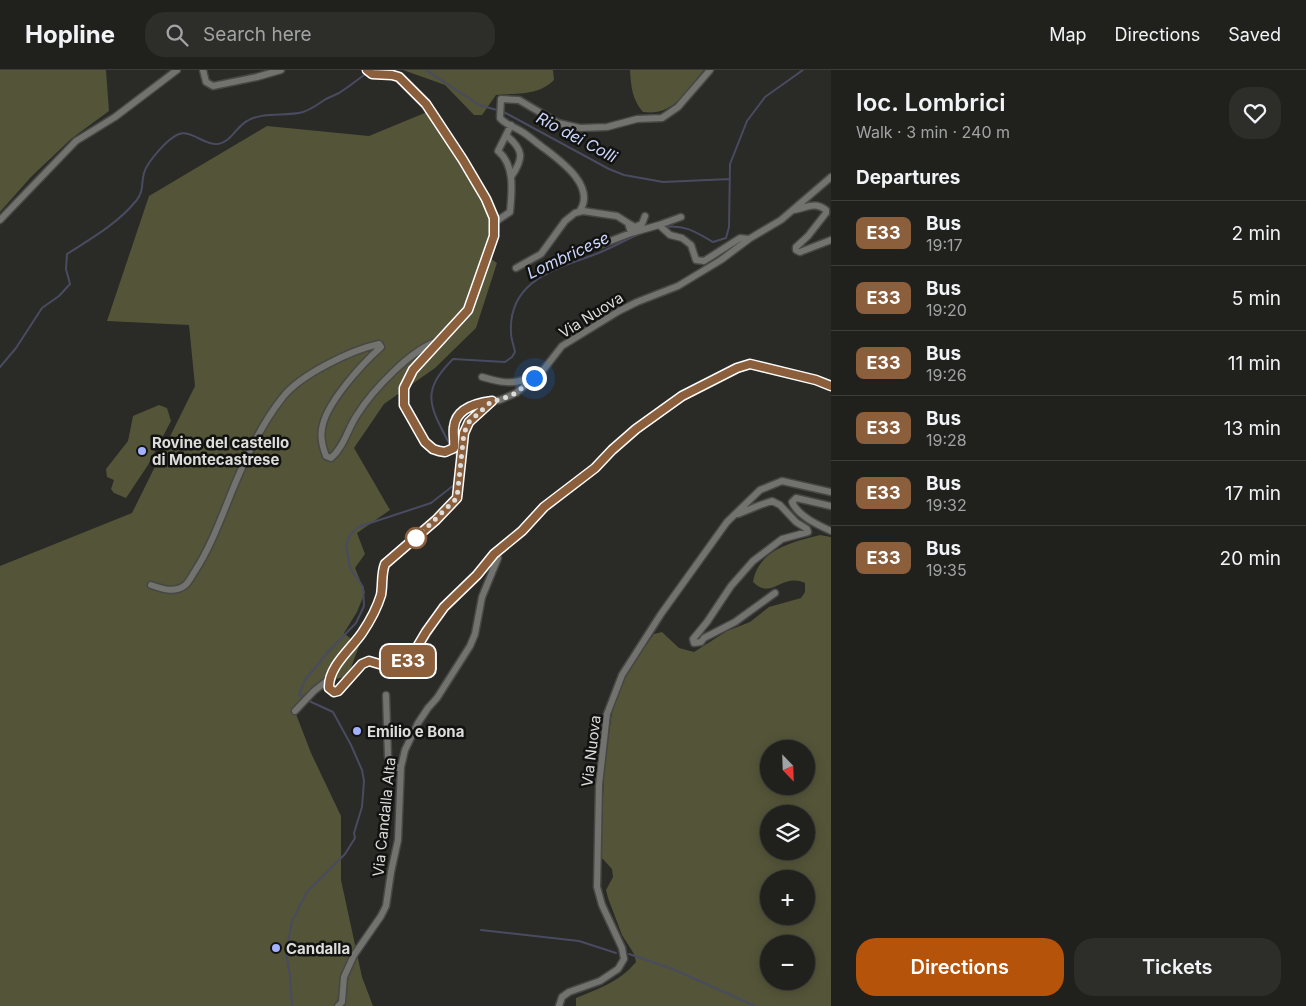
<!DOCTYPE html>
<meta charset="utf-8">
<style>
:root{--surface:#20201d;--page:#2d2d2a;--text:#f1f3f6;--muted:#a2a3a4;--line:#3d3e3b;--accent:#b45309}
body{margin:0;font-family:Inter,sans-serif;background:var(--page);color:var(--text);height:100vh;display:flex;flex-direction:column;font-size:19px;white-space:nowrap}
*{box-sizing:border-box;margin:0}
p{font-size:16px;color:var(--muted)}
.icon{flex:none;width:28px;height:28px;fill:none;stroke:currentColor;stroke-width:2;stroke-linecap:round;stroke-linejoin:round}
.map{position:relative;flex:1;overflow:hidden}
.sheet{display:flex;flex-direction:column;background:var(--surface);width:475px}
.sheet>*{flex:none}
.badge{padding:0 10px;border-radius:8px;font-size:18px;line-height:32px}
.needle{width:32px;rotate:157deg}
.tools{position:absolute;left:760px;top:670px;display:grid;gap:10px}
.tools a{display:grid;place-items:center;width:55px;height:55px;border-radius:50%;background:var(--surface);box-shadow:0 2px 12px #0003,0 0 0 1px var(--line);font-size:25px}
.you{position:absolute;width:25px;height:25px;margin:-12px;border:4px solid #fff;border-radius:50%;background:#1a73e8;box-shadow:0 0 0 8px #1a73e833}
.map>.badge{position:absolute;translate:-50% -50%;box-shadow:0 0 0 2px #fff}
h2{padding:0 25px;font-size:19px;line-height:45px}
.round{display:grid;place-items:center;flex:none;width:52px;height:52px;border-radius:20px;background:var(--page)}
.overview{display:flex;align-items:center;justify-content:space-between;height:85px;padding:0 25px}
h1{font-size:24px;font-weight:600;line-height:38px}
.cta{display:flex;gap:10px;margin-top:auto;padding:10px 25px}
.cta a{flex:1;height:58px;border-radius:20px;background:var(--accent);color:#fff;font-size:20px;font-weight:600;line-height:58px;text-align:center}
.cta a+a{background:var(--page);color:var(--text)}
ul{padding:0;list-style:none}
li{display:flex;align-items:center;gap:15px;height:65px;padding:0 25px;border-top:1px solid var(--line)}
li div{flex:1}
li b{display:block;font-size:19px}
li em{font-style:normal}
li .badge{min-width:55px;font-weight:700;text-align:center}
header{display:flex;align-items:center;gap:30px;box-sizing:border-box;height:70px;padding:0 25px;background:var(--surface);border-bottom:1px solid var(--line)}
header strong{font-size:24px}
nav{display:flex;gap:28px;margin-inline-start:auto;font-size:18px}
.search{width:350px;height:45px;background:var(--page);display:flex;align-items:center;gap:12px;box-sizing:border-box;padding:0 18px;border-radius:20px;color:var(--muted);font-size:19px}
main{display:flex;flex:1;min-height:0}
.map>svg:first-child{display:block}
.green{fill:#535438;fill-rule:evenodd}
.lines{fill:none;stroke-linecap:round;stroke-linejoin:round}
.stream{stroke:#494b61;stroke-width:2}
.minor-casing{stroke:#474745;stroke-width:9}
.minor{stroke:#72736f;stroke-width:6}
.line-casing{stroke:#fff;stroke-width:11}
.line{stroke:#8b5e3c;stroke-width:8}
.walk{stroke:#dddddb;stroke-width:5;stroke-dasharray:0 9}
.poi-dot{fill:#a2b2fd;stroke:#121211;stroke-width:2}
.stop-dot{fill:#fff;stroke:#8b5e3c;stroke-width:2.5}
.labels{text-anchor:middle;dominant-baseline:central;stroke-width:5;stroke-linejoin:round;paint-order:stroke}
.street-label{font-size:15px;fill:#dddddb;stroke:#121211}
.poi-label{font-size:15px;font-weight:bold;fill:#dddddb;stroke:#121211;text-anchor:start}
.water-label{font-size:16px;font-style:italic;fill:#ccd6fe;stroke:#121211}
</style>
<header>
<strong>Hopline</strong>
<div class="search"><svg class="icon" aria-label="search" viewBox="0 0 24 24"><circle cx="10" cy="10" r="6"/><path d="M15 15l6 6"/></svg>Search here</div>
<nav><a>Map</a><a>Directions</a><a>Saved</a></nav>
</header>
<main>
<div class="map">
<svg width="831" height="936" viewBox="0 0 831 936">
<rect width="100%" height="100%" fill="#2a2a27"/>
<!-- green -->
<path class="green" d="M0,0h106l3,41 -38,28 -40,38 -31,35z
M403,0h150l1,10c-16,16 -37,13 -58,15l-14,20h-8l-29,-30z
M630,0h74c-19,21 -29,46 -61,42 -11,-13 -12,-25 -13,-42z
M427,42l59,93 7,34 -10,14 14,10 -21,65 -41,40 -51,36 -30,44 36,62 -33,23 8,21 -10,14 10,24 -8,20 -13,21 15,13 -11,30 -27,7 -25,31 15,39 30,63v64l21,97 11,29h-373v-440l132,-53 63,-127 -6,-61 -82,-4 42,-125 118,-70 102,10z
M159,335l8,3 4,13 -23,44 -22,33 -12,-5 -3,-4 3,-9 -7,-3 -1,-8 22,-28 5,-25z
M820,465l11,2v469h-255v-8c24,-10 43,-16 60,-36l-2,-8 -12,-19 -14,-37 -2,-8 7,-13 -1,-8 -11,-12 3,-87 8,-58 11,-31 16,-26 15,-21 8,-2 17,16 15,4 33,-21 23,-9 19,-15 32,-9 4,-6v-9c-23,-11 -33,18 -52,-1 5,-32 39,-40 67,-47zM769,679h37v37h-37zM769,744h37v37h-37zM769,809h37v37h-37zM769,874h37v37h-37z"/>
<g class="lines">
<!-- stream -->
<path class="stream" d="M426,0l53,35 18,5
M502,41l107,58 15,6 39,7 67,-3
M664,157c20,-3 32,5 49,15l13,-4 3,-11 1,-63 17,-43 18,-24 38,-27
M0,297l16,-19 26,-40 17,-12 11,-12 -4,-15 1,-15c25,-16 50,-30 69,-53 8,-9 5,-17 8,-28 3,-11 24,-35 35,-39 13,-4 26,12 39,10 13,-2 18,-17 29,-23 17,-10 38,-4 56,-9 9,-3 15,-8 23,-13 4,-2 9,-4 13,-6 10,-6 19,-14 28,-20
M305,628l-6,-3 6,-15 22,-27 29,-30 8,-17 -1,-19 -13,-19 -4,-23 4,-10 8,-8 73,-24 23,-18c1,-8 5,-19 3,-27 -1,-6 -6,-12 -9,-17 -19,-36 -27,-50 5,-82l52,3 7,-5 3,-5c-1,-6 -4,-13 -4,-19 -3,-53 45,-64 85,-79 16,-6 30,-15 46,-21
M481,860l98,11 37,12
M629,884l44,15 82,37
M292,936l-2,-31 -4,-22 6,-32 15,-29 38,-38 10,-16 -1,-5 8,-26 2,-26 -2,-11 -11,-25 -18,-33 -24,-11"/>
<defs>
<path id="minor" d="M203,0l3,12 7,4 44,-9 24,-7
M367,0l5,4 20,1 7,2 28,27 36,56 23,39 9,19v12l-3,14 -23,66 -56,59 -9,19v17l21,37 8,7 6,2 6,1 9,-4v-23l3,-6 11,-11 7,-4 25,-4 16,-7 28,-24 18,-23 57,-35 18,-9 41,-16 43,-26 28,-21 32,-19 50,-43
M506,65c18,15 18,23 5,42
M794,140c12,-2 21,-9 32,0v3l-18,23 -12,11v3l4,2 31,-12
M579,142c19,-26 -21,-53 -38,-66 -7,-5 -14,-12 -22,-16 -7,-4 -14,-6 -19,-12l1,-19 18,1 39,23 22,5 27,-1 30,-8 25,-1 16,-11 32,-37
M0,150l76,-79 39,-24 62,-47
M495,152l15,-10c2,-21 5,-47 -12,-61l13,-26
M628,153l7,4 7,-3 3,-8
M659,155l22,-8
M600,175l31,-12
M516,198l25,-14 24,-33 10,-8 8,-2 34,5 11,7 3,10 28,-8 11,10 12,3 9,7 5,15 8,1 36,-23 9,1
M482,307c14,4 28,8 41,3 5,-2 10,-7 15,-9
M491,331l-22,21 -5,11 -7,65 -21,22 -51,44c-4,10 -2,20 -4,31 -4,13 -11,26 -19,38 -11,16 -34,34 -33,55l5,4 3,-1 25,-27 7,-3 27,8 11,-5 37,-57 33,-32 17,-20 28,-24 22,-24 51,-39 17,-18 24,-21 46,-33 55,-28 13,-4 67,16 14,6
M831,436l-35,-8 -4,4c6,14 26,23 39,29
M738,444l22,-9 12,-4 8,4 16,17 11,7 1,3 -26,7 -29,22 -22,25 -24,36 -14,17 1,4 7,-1 3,-4 31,-16 40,-29
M151,515c11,4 23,8 33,1 5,-3 8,-11 11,-15 20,-31 31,-68 46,-101 11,-25 25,-52 42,-73 17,-22 68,-47 96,-53l2,3c-19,17 -56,57 -59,82 -2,9 1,19 4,27l5,2c13,-11 17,-30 26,-43 15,-24 55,-67 82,-74
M386,625l2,62 10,11 3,-1
M295,641l19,-20 15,-12
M338,936l4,-4 2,-25 10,-22 27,-39 5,-10 5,-34 7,-32 3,-73 4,-17 13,-27 10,-15 9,-10 33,-52 5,-12 7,-37 16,-39 -4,-3
M559,936l3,-9 7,-5 31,-11 18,-12 6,-10 -2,-11 -20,-43 -5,-18 2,-102 8,-71 15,-39 39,-61 66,-92 33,-32 22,-9 49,11"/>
</defs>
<!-- minor casing -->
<use href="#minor" class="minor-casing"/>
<!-- minor -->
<use href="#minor" class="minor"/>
</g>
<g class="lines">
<defs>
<path id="line" d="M367,0l5,4 20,1 7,2 27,27 37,56 23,39 8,19v18l-26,74 -55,60 -9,18v17l21,37 8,7 6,2 6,1 9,-4c1,-7 -1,-14 0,-21 2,-18 22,-24 38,-26l-23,21 -5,11 -7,65 -21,22 -51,44c-4,10 -2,20 -4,31 -4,13 -11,26 -19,38 -11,16 -34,34 -33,55l5,4 4,-1 24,-27 7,-3 27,8 11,-5 19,-32 18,-25 33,-32 17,-21 28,-23 22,-24 51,-39 17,-18 24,-21 46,-33 55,-28 13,-4 66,16 15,6"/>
</defs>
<!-- line casing -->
<use href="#line" class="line-casing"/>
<!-- line -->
<use href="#line" class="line"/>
<!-- walk -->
<path class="walk" d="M416,468l41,-40 7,-65 5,-11 23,-21 8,-1 16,-7 18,-15"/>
</g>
<!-- markers -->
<g class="poi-dot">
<circle cx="142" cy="381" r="5"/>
<circle cx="357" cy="661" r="5"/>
<circle cx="276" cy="878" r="5"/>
</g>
<circle class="stop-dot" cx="416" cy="468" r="10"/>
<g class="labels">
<!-- street labels -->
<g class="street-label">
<text transform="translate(591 245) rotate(-32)">Via Nuova</text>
<text transform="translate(591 681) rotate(-83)">Via Nuova</text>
<text transform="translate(384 747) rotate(-84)">Via Candalla Alta</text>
</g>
<!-- poi labels -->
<g class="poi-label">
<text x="152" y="372">Rovine del castello<tspan x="152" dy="17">di Montecastrese</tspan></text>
<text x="367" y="661">Emilio e Bona</text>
<text x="286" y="878">Candalla</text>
</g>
<!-- water labels -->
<g class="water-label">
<text transform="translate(577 67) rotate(28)">Rio dei Colli</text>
<text transform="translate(568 185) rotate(-25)">Lombricese</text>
</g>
</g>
</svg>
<div class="tools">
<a><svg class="needle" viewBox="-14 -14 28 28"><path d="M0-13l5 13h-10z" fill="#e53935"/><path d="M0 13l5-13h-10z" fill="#a2a3a4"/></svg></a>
<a><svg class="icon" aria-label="layers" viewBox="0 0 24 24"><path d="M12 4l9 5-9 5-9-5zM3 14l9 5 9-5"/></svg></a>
<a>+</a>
<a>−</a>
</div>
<div class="you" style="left:534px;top:308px"></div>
<b class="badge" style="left:408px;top:591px;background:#8b5e3c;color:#fff">E33</b>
</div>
<section class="sheet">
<div class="overview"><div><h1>Ioc. Lombrici</h1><p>Walk · 3 min · 240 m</p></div><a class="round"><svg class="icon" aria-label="heart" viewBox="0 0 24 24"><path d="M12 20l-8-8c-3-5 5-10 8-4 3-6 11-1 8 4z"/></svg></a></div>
<h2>Departures</h2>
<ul>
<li><span class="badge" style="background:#8b5e3c;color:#fff">E33</span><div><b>Bus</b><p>19:17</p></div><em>2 min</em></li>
<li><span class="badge" style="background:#8b5e3c;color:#fff">E33</span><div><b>Bus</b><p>19:20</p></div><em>5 min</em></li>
<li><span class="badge" style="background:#8b5e3c;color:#fff">E33</span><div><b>Bus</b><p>19:26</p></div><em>11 min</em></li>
<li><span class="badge" style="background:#8b5e3c;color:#fff">E33</span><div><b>Bus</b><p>19:28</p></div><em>13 min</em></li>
<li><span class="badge" style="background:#8b5e3c;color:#fff">E33</span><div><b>Bus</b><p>19:32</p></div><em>17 min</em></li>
<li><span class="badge" style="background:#8b5e3c;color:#fff">E33</span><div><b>Bus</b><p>19:35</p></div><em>20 min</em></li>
</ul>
<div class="cta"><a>Directions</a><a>Tickets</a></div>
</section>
</main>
